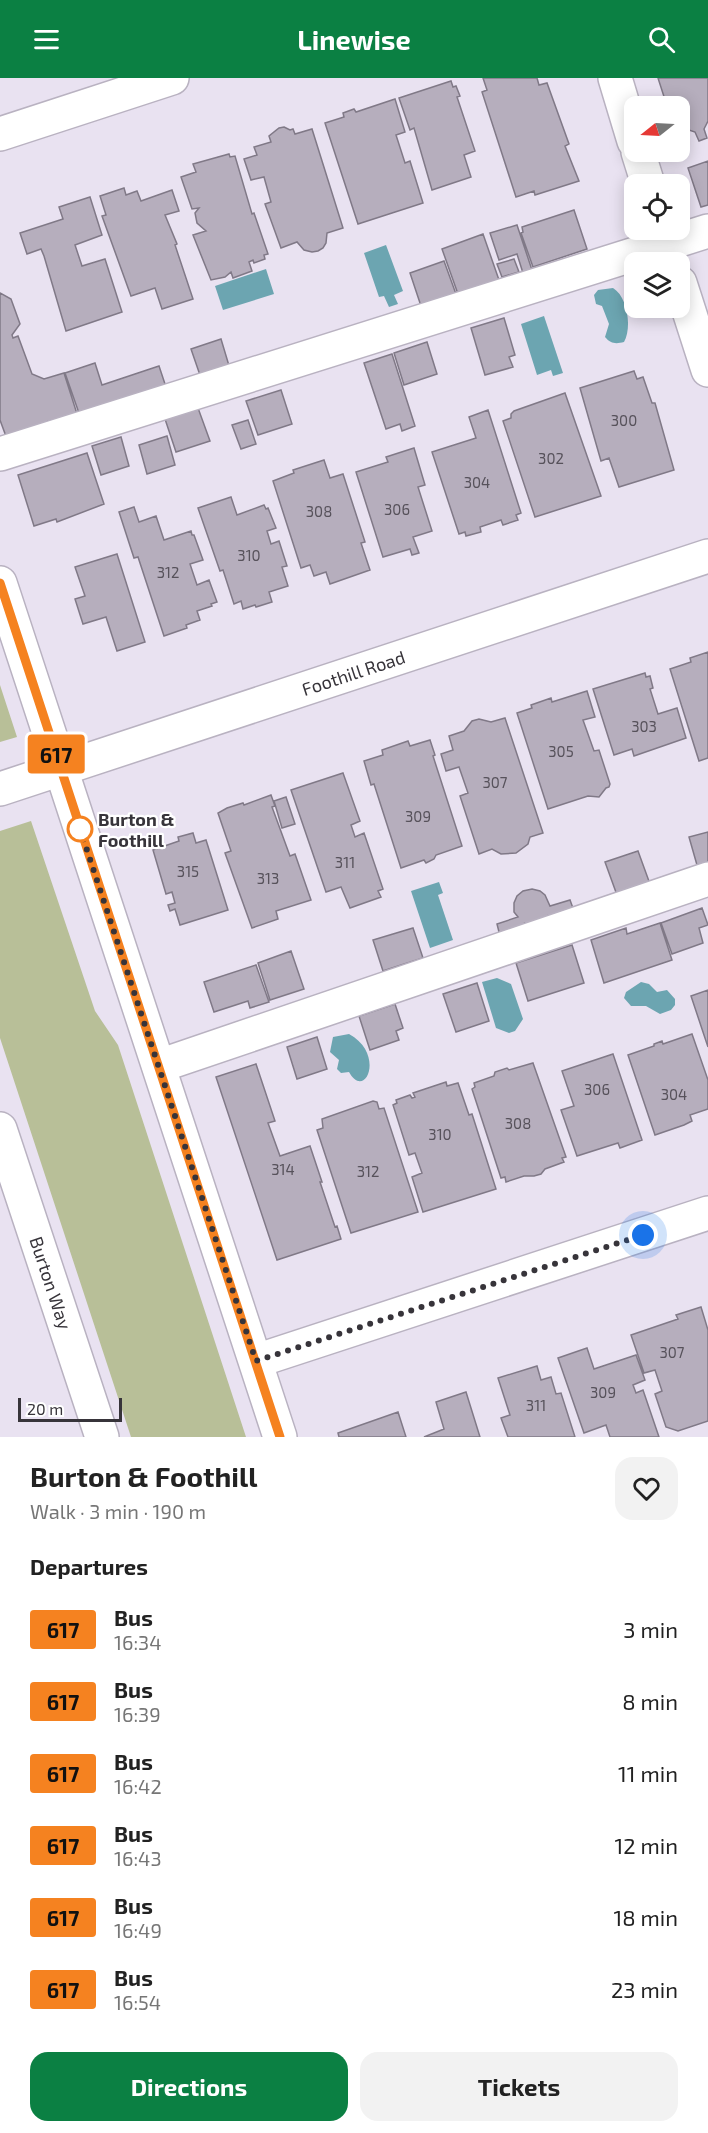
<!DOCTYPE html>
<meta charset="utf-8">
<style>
:root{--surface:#fff;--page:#f2f2f2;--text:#222;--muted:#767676;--accent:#0b8043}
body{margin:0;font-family:"Exo 2",sans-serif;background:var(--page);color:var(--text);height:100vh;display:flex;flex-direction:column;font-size:22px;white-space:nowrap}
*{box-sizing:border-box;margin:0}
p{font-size:20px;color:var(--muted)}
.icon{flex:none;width:33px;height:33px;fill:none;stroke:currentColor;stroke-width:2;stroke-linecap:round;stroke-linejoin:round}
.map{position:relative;height:1359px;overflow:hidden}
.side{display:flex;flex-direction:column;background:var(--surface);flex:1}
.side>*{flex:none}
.badge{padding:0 12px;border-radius:4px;font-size:21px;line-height:39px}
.needle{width:39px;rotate:252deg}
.controls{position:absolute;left:624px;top:18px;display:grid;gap:12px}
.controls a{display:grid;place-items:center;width:66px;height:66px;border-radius:12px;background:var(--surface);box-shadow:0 3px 15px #0003;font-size:30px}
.scale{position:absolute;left:18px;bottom:15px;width:104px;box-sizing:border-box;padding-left:6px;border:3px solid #37343a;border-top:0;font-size:16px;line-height:21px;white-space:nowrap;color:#37343a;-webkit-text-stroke:4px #fff;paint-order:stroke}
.you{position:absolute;width:30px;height:30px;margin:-15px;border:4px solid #fff;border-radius:50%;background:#1a73e8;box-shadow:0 0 0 9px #1a73e833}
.map>.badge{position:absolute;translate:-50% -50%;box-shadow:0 0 0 3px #fff}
h2{padding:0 30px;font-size:22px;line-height:54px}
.round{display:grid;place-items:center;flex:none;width:63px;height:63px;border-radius:18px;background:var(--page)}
.summary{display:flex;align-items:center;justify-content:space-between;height:102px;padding:0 30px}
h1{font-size:28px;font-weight:700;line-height:45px}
.action{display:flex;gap:12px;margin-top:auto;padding:12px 30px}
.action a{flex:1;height:69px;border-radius:18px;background:var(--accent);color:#fff;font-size:24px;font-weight:700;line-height:69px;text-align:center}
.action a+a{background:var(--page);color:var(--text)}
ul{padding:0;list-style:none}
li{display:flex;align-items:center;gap:18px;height:72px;padding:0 30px}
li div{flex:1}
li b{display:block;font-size:22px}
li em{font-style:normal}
li .badge{min-width:66px;font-weight:700;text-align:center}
header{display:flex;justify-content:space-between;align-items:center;height:78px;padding:0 30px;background:var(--accent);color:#fff;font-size:27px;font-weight:700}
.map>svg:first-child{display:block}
.green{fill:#b8bf98}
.water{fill:#6ca5b1}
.building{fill:#b6aebd;stroke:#807987;stroke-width:1.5}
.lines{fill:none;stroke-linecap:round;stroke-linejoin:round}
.minor-casing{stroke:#b9b2c1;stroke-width:36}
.major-casing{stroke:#b9b2c1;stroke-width:36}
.minor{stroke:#fff;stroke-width:33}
.major{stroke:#fff;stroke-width:33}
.line-casing{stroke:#fff;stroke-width:14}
.line{stroke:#f58220;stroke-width:9}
.walk{stroke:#37343a;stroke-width:6;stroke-dasharray:0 10.8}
.stop-dot{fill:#fff;stroke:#f58220;stroke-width:3}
.labels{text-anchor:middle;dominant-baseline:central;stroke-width:4.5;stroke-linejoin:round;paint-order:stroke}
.number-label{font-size:15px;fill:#57525b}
.street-label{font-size:18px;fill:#37343a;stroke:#fff}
.stop-label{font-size:18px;font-weight:bold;fill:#37343a;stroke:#fff;text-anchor:start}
</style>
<header><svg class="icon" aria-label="menu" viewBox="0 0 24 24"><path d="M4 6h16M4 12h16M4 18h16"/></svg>Linewise<svg class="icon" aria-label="search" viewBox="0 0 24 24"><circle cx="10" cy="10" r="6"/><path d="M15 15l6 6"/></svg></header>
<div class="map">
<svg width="708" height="1359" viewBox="0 0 708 1359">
<rect width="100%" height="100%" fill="#e9e2f1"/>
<!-- green -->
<path class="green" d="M0,607l17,52 -17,5z
M31,743l64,190 23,34 128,392h-115l-131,-399v-207z"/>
<!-- water -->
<path class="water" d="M386,167l17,46 -9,4 4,9 -9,3 -5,-11 -5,1 -15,-44z
M266,191l8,25 -51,16 -8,-24z
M613,210c15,9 19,40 11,54 -8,2 -13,2 -19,-5l4,-13 -7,-18 -6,-2 -2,-9 4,-5z
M544,238l19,57 -10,3 -2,-6 -14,5 -16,-51z
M439,804l4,11 -5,2 15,45 -23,8 -19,-57z
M497,900l14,6 12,35 -8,12 -6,2 -13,-5 -14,-46z
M641,904l8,2 8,8 10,-2 8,9v6l-4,5 -11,4 -14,-8h-15l-7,-8 2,-6z
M349,956c37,20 16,67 0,38l-8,1 -4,-4 2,-9 -9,-8 3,-15z"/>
<!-- building -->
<path class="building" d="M483,0h54l2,7 8,-2 22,61 -4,2 14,35 -44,14 -1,-4 -18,6 -34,-105 5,-2z
M658,0h50v43l-4,8 3,9 -8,3 -4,-9 -15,-5v-21h-13z
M451,3l2,6 3,-1 4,10 -3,1 18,54 -11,4 7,22 -39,13 -18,-62 -4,2 -11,-32z
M395,21l10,33 -9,3 9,28 5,-2 13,42 -65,21 -33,-101 19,-6 -1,-4 11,-4 2,3z
M284,49l6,3 3,-1 2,5 17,-5 31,99 -16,5 -1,10 -3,5 -5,3 -6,1 -8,-2 -7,-8 -16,6 -16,-44 6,-2 -7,-25 -13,3 -7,-21 13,-4 -3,-8 17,-5 -2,-6 10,-8z
M229,76l1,3 5,-1 17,58 2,-1 14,41 -4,1 1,4 -11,4 -1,-3 -4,2 3,9 -19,7 -2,-6 -6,5 -14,3 -18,-45 13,-4 -9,-8 -2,-10 4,-5 -7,1 -11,-32 15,-5 -3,-8z
M708,83v44l-7,2 -13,-39z
M124,110l2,7 11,-4 4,10 31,-11 7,21 -14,4 12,29 -2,1 18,54 -31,10 -7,-21 -24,8 -29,-80 4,-1 -6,-19z
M90,119l12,38 -27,10 7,21 23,-7 17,53 -56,19 -22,-75 -3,-7 -14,5 -7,-21 43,-14 -4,-12z
M574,132l13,39 -54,18 -12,-34 2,-1 -1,-5z
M517,147l15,45 -9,3 -6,-19 -18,6 -9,-27z
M483,156l16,46 -41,14 -16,-45z
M514,181l5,13 -17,5 -5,-13z
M444,183l12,33 -35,12 -11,-33z
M0,215l11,6 9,25 -8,11 1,3 5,-2 14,38 12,5 20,-6 14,44 -23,8 -2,-5 -5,1 1,5 -42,13 -7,-19z
M504,240l11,37 -6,2 4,10 -28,8 -14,-47z
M221,261l9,30 -29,9 -10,-29z
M427,264l10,32 -33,11 -10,-32z
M392,276l23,72 -13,5 -2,-7 -14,5 -22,-66z
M95,285l7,22 57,-19 7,21 -86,29 -15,-43z
M634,293l3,8 6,-2 9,26h3l19,67 -55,17 -10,-29 -8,3 -21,-73z
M281,312l11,34 -34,11 -12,-34z
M565,315l36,103 -66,21 -32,-96 8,-3v-4l3,-3z
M198,330l12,33 -34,11 -11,-33z
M488,332l33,103 -5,2 2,5 -15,5 -2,-5 -21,7 1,5 -15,4 -1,-4 -6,2 -27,-82 44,-14 -7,-21z
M248,342l8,24 -15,5 -9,-24z
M167,358l8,29 -28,9 -8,-29z
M121,359l8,29 -28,9 -9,-29z
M414,370l11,37 -7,2 14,44 -19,6 6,16 -7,2 -2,-6 -27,8 -27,-85 32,-10 -2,-5z
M87,375l17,51 -47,18 -1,-3 -22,7 -16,-51z
M324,382l6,18 13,-4 22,68 -4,1 9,27 -40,14 -4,-12 -12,4 -4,-11 -9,3 -28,-87 21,-8 -1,-3z
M231,419l6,18 27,-10 2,4 2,-1 8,20 -9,3 4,13 8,-3 8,25 -5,1 6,19 -19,6 3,10 -16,5 -1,-2 -12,4 -2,-8 -7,3 -11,-34 -3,1 -22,-63z
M134,429l5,15 17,-6 8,24 27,-9 1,4h2l9,25 -13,4 7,21 12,-5 8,22 -6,2 1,2 -15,5 3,9 -14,5 1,3 -23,8 -26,-79 -4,1 -15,-46z
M117,476l28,88 -28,9 -11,-34 -23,7 -8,-25 10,-3 -10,-29z
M708,574v106l-9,3 -29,-92 21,-7 -1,-4z
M645,595l1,4 4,-1 3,12 -3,1 8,25 19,-6 9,30 -52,18 -2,-7 -18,6 -21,-66z
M587,613l8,26 -12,3 11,31 5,-1 11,34 -1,3 -3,1 -7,9 -11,-1 -40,13 -31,-96 15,-5 -1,-3 20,-7 1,4z
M505,640l38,115 -13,4 -2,7 -12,9 -15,1 -9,-5 -13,5 -19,-58 8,-3 -9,-26 -13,4 -5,-17 12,-4 -4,-14 15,-5 8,-10 7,-2 12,3z
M430,662l5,15 -2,1 29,90 -26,9 -2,4 -8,4 -2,-3 -23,8 -27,-84 -3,1 -7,-24 19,-6 -1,-5 26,-9 2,5z
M343,695l17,48 -9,4 4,12 9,-4 19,56 -5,2 3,6 -31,11 -9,-21 -15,5 -35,-102z
M271,717l4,11 -3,1 18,49 5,-2 16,46 -35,11 2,8 -26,9 -27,-75 6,-2 -13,-38 9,-5 16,-5 1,2z
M286,719l9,27 -13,4 -8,-27z
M708,754v30l-11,3 -8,-28z
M193,755l3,10 10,-3 22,70 -48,15 -5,-16 -5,2 -2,-6 7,-2 -3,-11 -6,2 -13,-44 26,-9 -1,-4z
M638,773l12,33 -33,11 -12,-33z
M532,811l8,2 5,4 5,11 20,-6 4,11 -26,8 -1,-3 -4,5 -13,3 -5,-1 2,4 -27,9 -3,-12 21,-7 -4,-5v-9l3,-7 6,-5z
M702,830l6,17 -9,3 4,15 -31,11 -11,-31z
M660,845l12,37 -68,23 -13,-43 35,-12 1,6z
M413,850l10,30 -40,13 -10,-31z
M572,867l12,38 -56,18 -12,-38z
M291,873l13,38 -34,11 -12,-37z
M256,887l13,37 -19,6 -2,-7 -34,11 -10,-30z
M477,905l12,38 -33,11 -13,-38z
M708,912v57l-17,-51z
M395,926l8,24 -7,3 3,9 -29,10 -11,-34z
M692,956l16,46v29l-18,6 2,6 -8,4 -29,10 -27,-80 26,-9v-2l8,-3 1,3z
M317,959l10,32 -30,10 -10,-32z
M613,976l29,86 -22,8 -2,-5 -41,13 -16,-46 13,-4 -12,-35z
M533,985l33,94 -4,1 2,4 -19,7 -4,5 -7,2h-10l-18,6 -1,-5 -4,1 -29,-89 3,-2 -1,-4 20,-7 1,-4 12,-4 2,2z
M256,986l19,57 -7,2 12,33 30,-10 12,36h-2l15,45 2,-1 4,13 -64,21 -61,-183z
M446,1004l1,4 11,-3 11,32 3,-1 24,75 -73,23 -11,-35 10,-4 -7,-20 -6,2 -16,-50 4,-2 -1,-3 14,-5 2,3 3,-1 -2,-4z
M373,1023l4,1 2,7 5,-1 34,104 -67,21 -34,-103 6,-2 -1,-9z
M701,1229l7,23v91l-30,10 -12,-4 -11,-33 7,-3 -7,-21 -11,3 -13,-38 47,-16 -2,-4z
M587,1270l7,21 42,-14 9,25 -12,5 3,8 7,-3 16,47h-49l-4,-12 -22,8 -26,-75z
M537,1288l4,14 10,-3 5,17 5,-1 14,44h-67l-7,-19 9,-3 -12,-37z
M466,1314l14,45h-56l20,-8 -8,-27z
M398,1334l8,25h-67l-1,-4z"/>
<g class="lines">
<defs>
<g id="minor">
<path d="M615,0l19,63"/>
<path d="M0,56l172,-56"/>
<path d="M638,74l10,32"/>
<path d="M680,205l28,87"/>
<path d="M0,376l708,-223"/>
<path id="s1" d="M0,711l708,-233"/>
<path d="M159,988l549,-187"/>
<path d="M256,1283l452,-148"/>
</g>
<g id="major">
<path d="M0,505l280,854"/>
<path id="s2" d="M0,1051l102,308"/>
</g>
</defs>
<!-- minor casing -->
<use href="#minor" class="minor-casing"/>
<!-- major casing -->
<use href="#major" class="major-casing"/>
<!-- minor -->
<use href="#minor" class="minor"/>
<!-- major -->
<use href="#major" class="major"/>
</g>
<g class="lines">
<defs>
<path id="line" d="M0,505l280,854"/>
</defs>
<!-- line casing -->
<use href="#line" class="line-casing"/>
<!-- line -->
<use href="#line" class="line"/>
<!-- walk -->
<path class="walk" d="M80,751l176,532 387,-126"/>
</g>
<!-- markers -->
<circle class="stop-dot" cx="80" cy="751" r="12"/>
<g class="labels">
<!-- number labels -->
<g class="number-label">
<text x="624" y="342">300</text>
<text x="551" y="380">302</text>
<text x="477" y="404">304</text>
<text x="397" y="431">306</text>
<text x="319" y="433">308</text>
<text x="249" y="477">310</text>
<text x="168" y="494">312</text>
<text x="644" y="648">303</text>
<text x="561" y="673">305</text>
<text x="495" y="704">307</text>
<text x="418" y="738">309</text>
<text x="345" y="784">311</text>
<text x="188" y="793">315</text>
<text x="268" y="800">313</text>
<text x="597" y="1011">306</text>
<text x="674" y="1016">304</text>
<text x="518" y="1045">308</text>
<text x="440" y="1056">310</text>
<text x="283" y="1091">314</text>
<text x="368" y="1093">312</text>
<text x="672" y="1274">307</text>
<text x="603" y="1314">309</text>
<text x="536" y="1327">311</text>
</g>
<!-- street labels -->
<g class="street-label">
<text stroke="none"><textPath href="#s1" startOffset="372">Foothill Road</textPath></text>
<text stroke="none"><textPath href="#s2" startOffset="162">Burton Way</textPath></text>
</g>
<!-- stop labels -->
<g class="stop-label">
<text x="98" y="741">Burton &amp;<tspan x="98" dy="21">Foothill</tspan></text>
</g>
</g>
</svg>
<div class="controls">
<a><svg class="needle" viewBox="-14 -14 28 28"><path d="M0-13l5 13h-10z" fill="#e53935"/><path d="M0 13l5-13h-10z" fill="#767676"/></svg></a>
<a><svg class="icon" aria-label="locate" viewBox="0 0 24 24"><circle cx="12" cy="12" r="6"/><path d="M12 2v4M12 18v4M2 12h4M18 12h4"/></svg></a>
<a><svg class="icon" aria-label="layers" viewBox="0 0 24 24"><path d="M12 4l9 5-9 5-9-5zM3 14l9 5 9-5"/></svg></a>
</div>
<div class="scale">20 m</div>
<div class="you" style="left:643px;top:1157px"></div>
<b class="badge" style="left:56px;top:676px;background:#f58220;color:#111">617</b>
</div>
<section class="side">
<div class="summary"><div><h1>Burton &amp; Foothill</h1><p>Walk · 3 min · 190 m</p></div><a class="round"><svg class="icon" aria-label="heart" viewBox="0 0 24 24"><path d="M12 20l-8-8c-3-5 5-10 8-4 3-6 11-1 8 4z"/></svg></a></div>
<h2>Departures</h2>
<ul>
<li><span class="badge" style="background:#f58220;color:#111">617</span><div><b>Bus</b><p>16:34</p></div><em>3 min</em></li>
<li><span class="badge" style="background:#f58220;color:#111">617</span><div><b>Bus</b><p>16:39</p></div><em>8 min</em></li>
<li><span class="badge" style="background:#f58220;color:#111">617</span><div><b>Bus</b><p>16:42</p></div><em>11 min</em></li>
<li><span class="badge" style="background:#f58220;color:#111">617</span><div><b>Bus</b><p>16:43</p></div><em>12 min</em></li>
<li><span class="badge" style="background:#f58220;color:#111">617</span><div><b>Bus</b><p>16:49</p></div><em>18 min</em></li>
<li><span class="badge" style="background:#f58220;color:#111">617</span><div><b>Bus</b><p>16:54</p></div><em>23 min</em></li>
</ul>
<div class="action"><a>Directions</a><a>Tickets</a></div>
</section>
